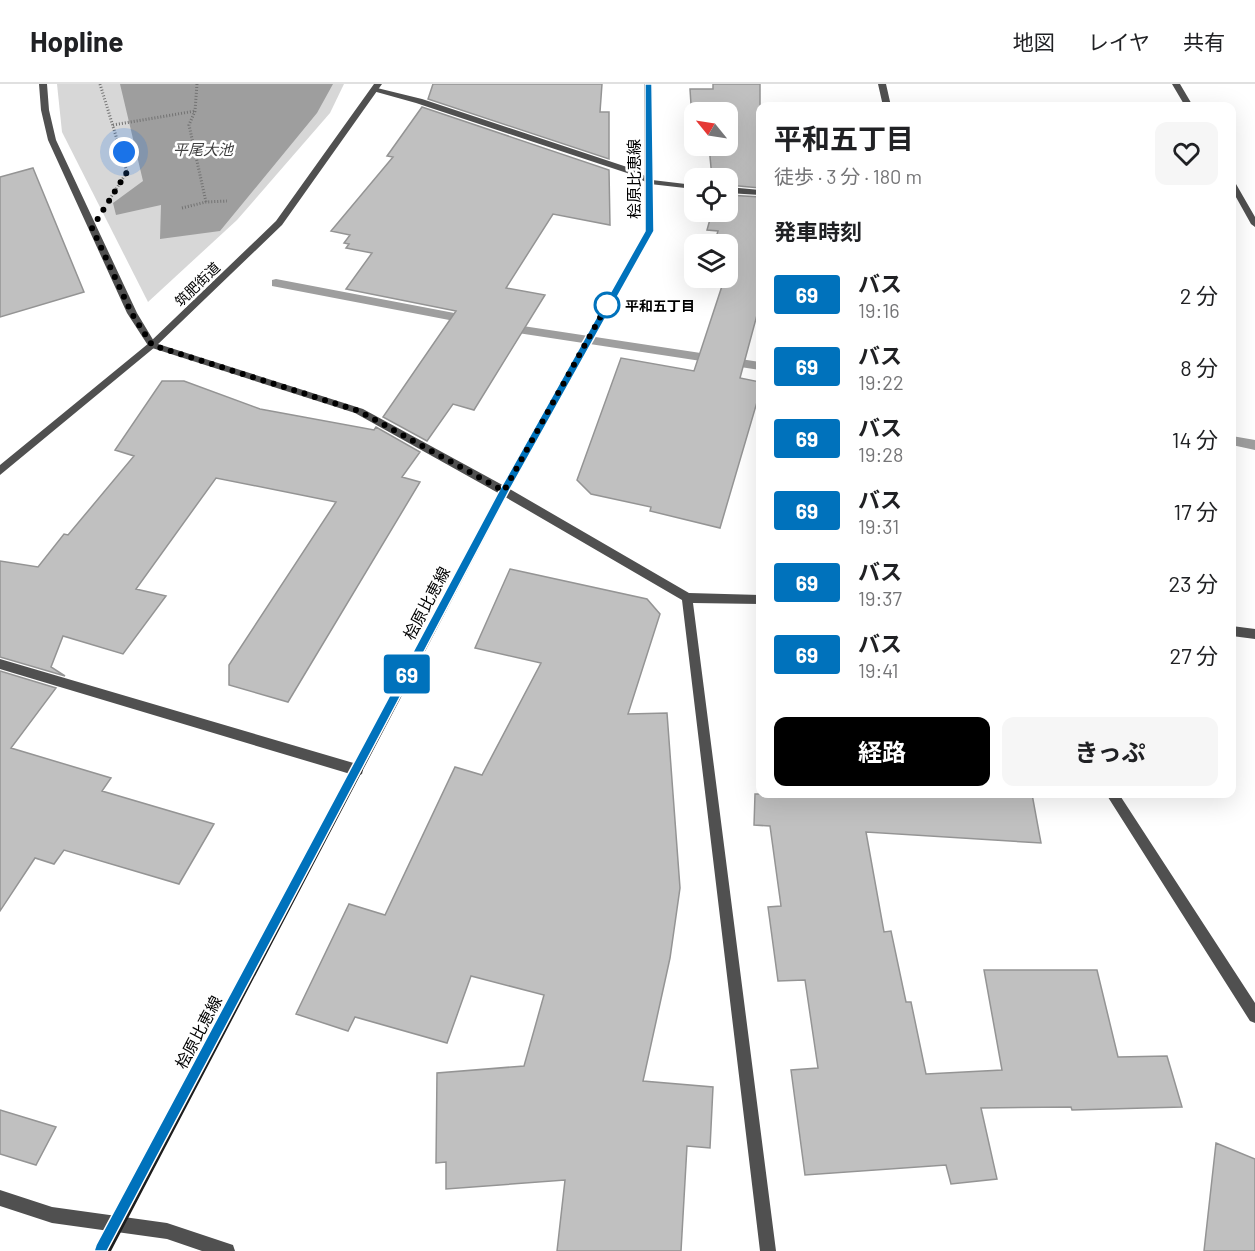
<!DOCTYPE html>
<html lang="ja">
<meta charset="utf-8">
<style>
:root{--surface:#fff;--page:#f6f6f6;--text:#202124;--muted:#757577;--line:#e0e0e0;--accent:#000}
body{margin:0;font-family:Barlow,"Noto Sans JP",sans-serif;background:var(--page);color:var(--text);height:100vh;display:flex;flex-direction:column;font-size:22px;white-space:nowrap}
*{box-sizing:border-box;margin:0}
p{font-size:20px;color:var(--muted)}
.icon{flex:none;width:33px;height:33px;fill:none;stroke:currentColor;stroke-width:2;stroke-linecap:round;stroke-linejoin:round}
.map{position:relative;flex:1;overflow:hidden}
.sheet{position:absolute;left:756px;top:18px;width:480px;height:696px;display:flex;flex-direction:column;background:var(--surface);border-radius:12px;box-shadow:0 6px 24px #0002}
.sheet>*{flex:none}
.badge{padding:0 12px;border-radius:4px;font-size:21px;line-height:39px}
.needle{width:39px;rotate:300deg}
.buttons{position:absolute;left:684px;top:18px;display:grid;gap:12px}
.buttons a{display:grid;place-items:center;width:54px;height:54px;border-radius:12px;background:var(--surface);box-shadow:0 6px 24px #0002;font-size:30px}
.you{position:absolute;width:30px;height:30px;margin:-15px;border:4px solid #fff;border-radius:50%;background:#1a73e8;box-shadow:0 0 0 9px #1a73e833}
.map>.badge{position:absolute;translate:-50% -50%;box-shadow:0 0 0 3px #fff}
h2{padding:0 18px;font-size:22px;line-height:54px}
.round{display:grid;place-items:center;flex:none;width:63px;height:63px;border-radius:12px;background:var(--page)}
.summary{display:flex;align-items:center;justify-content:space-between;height:102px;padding:0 18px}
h1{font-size:28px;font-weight:700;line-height:45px}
.primary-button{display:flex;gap:12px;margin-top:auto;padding:12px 18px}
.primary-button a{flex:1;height:69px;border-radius:12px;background:var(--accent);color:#fff;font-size:24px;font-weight:700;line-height:69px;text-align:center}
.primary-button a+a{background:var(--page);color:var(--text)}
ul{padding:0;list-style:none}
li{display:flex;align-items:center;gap:18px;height:72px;padding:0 18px}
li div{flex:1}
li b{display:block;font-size:22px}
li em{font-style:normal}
li .badge{min-width:66px;font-weight:700;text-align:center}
header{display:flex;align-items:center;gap:36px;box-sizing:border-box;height:84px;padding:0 30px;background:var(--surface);border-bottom:2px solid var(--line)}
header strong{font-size:28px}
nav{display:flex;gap:33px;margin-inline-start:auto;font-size:21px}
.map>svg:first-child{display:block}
.green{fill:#d7d7d7}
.water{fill:#9e9e9e}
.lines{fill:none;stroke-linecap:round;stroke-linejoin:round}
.stream{fill:#9e9e9e;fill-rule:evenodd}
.building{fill:#c0c0c0;stroke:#949494;stroke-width:1.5}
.path{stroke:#727272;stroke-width:3;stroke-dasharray:1 2;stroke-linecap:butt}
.minor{fill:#505050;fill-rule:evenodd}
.tertiary{fill:#505050;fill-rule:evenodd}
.secondary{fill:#1d1d1d;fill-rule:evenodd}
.line{fill:#0072bc;stroke:#fff;stroke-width:1.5}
.walk{stroke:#000;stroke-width:6;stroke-dasharray:0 10.8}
.stop-dot{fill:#fff;stroke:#0072bc;stroke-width:3}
.labels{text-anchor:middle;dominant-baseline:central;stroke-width:5;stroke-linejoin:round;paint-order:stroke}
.far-street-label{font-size:14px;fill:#000;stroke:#fff}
.far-stop-label{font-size:14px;font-weight:bold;fill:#000;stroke:#fff;text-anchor:start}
.far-water-label{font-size:15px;font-style:italic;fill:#3f3f3f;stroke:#fff}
.street-label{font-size:16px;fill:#000;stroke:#fff}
</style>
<header>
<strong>Hopline</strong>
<nav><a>地図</a><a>レイヤ</a><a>共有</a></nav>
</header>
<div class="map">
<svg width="1255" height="1167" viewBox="0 0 1255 1167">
<rect width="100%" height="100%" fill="#fff"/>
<!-- green -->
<path class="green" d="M57,0h287l-14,29 -93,107 -89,82 -86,-170z"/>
<!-- water -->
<path class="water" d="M120,0h213l-16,29 -97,118 -60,8 1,-34 -45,10 -3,-12 30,-22z"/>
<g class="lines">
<!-- stream -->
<path class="stream" d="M276,195l194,37 6,4 -6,4 -198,-38v-6z
M503,239l257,39v8l-261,-40 -2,-3z
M1232,352l23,4v10l-23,-5z"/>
</g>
<!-- building -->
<path class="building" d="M433,0h169l-2,28h9v47l-181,-60z
M713,0h47v104l-32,-3v-7h-16l-3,-32h19v-34h-34l-1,24 -3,-47h23z
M422,23l187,63 1,55 -57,-11 -47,74 39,7 -71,115 -21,-6 -26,37 -44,-24 73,-106 -110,-22 26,-36 -26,-5 3,-4 -5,-1 6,-8 -19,-4 62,-74 -6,-1z
M33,84l51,124 -84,25v-140z
M728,111l32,2v107l-20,74 20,4v10l-40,136 -70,-17 1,-4 -60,-13 -14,-14 44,-122 73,13 28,-85 -21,-3 2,-5h25v-34h-14l4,-13 -11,-1 5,-18h16z
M162,297h22l76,28 114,21 2,-3 44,25 -18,25 18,5 -132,220 -59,-17v-20l107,-163 -120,-24 -80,111 30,7 -43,58 -60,-18 -12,31 14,9 -65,-19v-96l38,6 26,-33 4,1 66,-79 -19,-6z
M510,485l137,30 13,15 -32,100 39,-1 13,175 -10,70 -27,123 70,6 -3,61 -23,-2 -6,105h-124l8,-71 -119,9v-27l-10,1 1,-90 87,-7 20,-71 -73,-19 -24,67 -92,-26 -7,14 -52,-17 53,-110 36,11 70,-148 27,8 59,-112 -66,-15z
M0,587l56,17 -45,60 100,30 -9,13 112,33 -35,60 -115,-34 -10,14 -19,-6 -35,53z
M755,710h277l9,49 -175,-11 18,100 7,-1 15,71h5l15,72 76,-4 -18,-100h113l21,87 49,-1 15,51 -110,3 -1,-3 -90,1 16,71 -46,5 -5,-19 -141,10 -14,-105 27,-2 -13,-88 -27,1 -10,-74 13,-1 -11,-80 -16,-1z
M0,1026l56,17 -20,38 -36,-11z
M1216,1059l39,16v92h-51z"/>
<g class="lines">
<!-- path -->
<path class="path" d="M100,0l27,88 -16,25
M197,0l-2,27 -6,14 17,77
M113,41l82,-14
M182,124l24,-6 21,-1"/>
<!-- minor -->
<path class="minor" d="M39,0h8l2,26 7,30 81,173 18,30 208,66 145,79 181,105 71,2v9l-67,-1 83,648h-16l-78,-651 -182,-106 -145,-81 -206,-66 -22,-34 -79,-173 -7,-30z
M878,0h8l5,22h-8z
M1172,0h8l13,22h-8z
M373,3l49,12 211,70 19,11 42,5v4l-44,-5 -23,-11 -211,-70 -43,-12z
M1232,98l4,2 19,33v10l-4,-3 -19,-34z
M728,103l32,3v5l-32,-2z
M1232,542l23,3v10l-23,-3z
M0,575l357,105 5,2 1,4 -1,4 -5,2 -357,-107z
M1106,710h13l136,209v20l-5,-2z
M0,1106l52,17 115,16 66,22 2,6h-33l-35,-12 -115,-16 -52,-17z"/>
<!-- tertiary -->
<path class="tertiary" d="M374,0h8l-100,141 -127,122 -155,128v-10l149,-122 127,-122z"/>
<!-- secondary -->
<path class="secondary" d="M644,0h8l1,147 -144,260 -398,760h-17l405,-760 146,-260z"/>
</g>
<!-- line -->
<path class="line" d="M645,0h7l2,147 -145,260 -402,760h-13l2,-6 403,-754 146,-260z"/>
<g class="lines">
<!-- walk -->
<path class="walk" d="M124,68l3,20 -35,56 40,86 20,31 207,66 145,80 103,-186"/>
</g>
<!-- markers -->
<circle class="stop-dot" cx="607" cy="221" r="12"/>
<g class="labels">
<!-- far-street labels -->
<g class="far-street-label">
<text transform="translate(197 200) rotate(-44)">筑肥街道</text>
</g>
<!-- far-stop labels -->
<g class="far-stop-label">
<text x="625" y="221">平和五丁目</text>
</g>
<!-- far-water labels -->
<g class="far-water-label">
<text x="203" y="65">平尾大池</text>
</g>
<!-- street labels -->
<g class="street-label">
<text transform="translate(633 95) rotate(-90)">桧原比恵線</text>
<text transform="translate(426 519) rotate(-62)">桧原比恵線</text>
<text transform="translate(198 948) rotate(-62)">桧原比恵線</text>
</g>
</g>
</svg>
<div class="buttons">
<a><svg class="needle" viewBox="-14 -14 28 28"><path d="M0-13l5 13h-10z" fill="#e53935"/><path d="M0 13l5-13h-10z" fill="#757577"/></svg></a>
<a><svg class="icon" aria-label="locate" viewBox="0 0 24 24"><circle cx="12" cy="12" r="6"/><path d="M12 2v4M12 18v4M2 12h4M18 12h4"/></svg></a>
<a><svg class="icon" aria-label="layers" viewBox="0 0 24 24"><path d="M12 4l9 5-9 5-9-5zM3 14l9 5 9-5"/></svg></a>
</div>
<div class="you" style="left:124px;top:68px"></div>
<b class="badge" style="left:407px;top:590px;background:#0072bc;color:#fff">69</b>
<section class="sheet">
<div class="summary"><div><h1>平和五丁目</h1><p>徒歩 · 3 分 · 180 m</p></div><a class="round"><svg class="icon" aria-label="heart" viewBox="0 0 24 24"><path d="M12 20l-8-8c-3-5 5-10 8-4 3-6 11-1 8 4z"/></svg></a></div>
<h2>発車時刻</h2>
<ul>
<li><span class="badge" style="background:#0072bc;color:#fff">69</span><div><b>バス</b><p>19:16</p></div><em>2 分</em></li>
<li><span class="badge" style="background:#0072bc;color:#fff">69</span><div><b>バス</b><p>19:22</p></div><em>8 分</em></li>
<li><span class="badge" style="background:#0072bc;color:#fff">69</span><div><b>バス</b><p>19:28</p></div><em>14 分</em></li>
<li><span class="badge" style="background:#0072bc;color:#fff">69</span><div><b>バス</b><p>19:31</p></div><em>17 分</em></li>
<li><span class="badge" style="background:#0072bc;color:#fff">69</span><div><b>バス</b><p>19:37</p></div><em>23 分</em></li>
<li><span class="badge" style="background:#0072bc;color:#fff">69</span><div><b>バス</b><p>19:41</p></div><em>27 分</em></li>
</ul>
<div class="primary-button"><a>経路</a><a>きっぷ</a></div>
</section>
</div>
